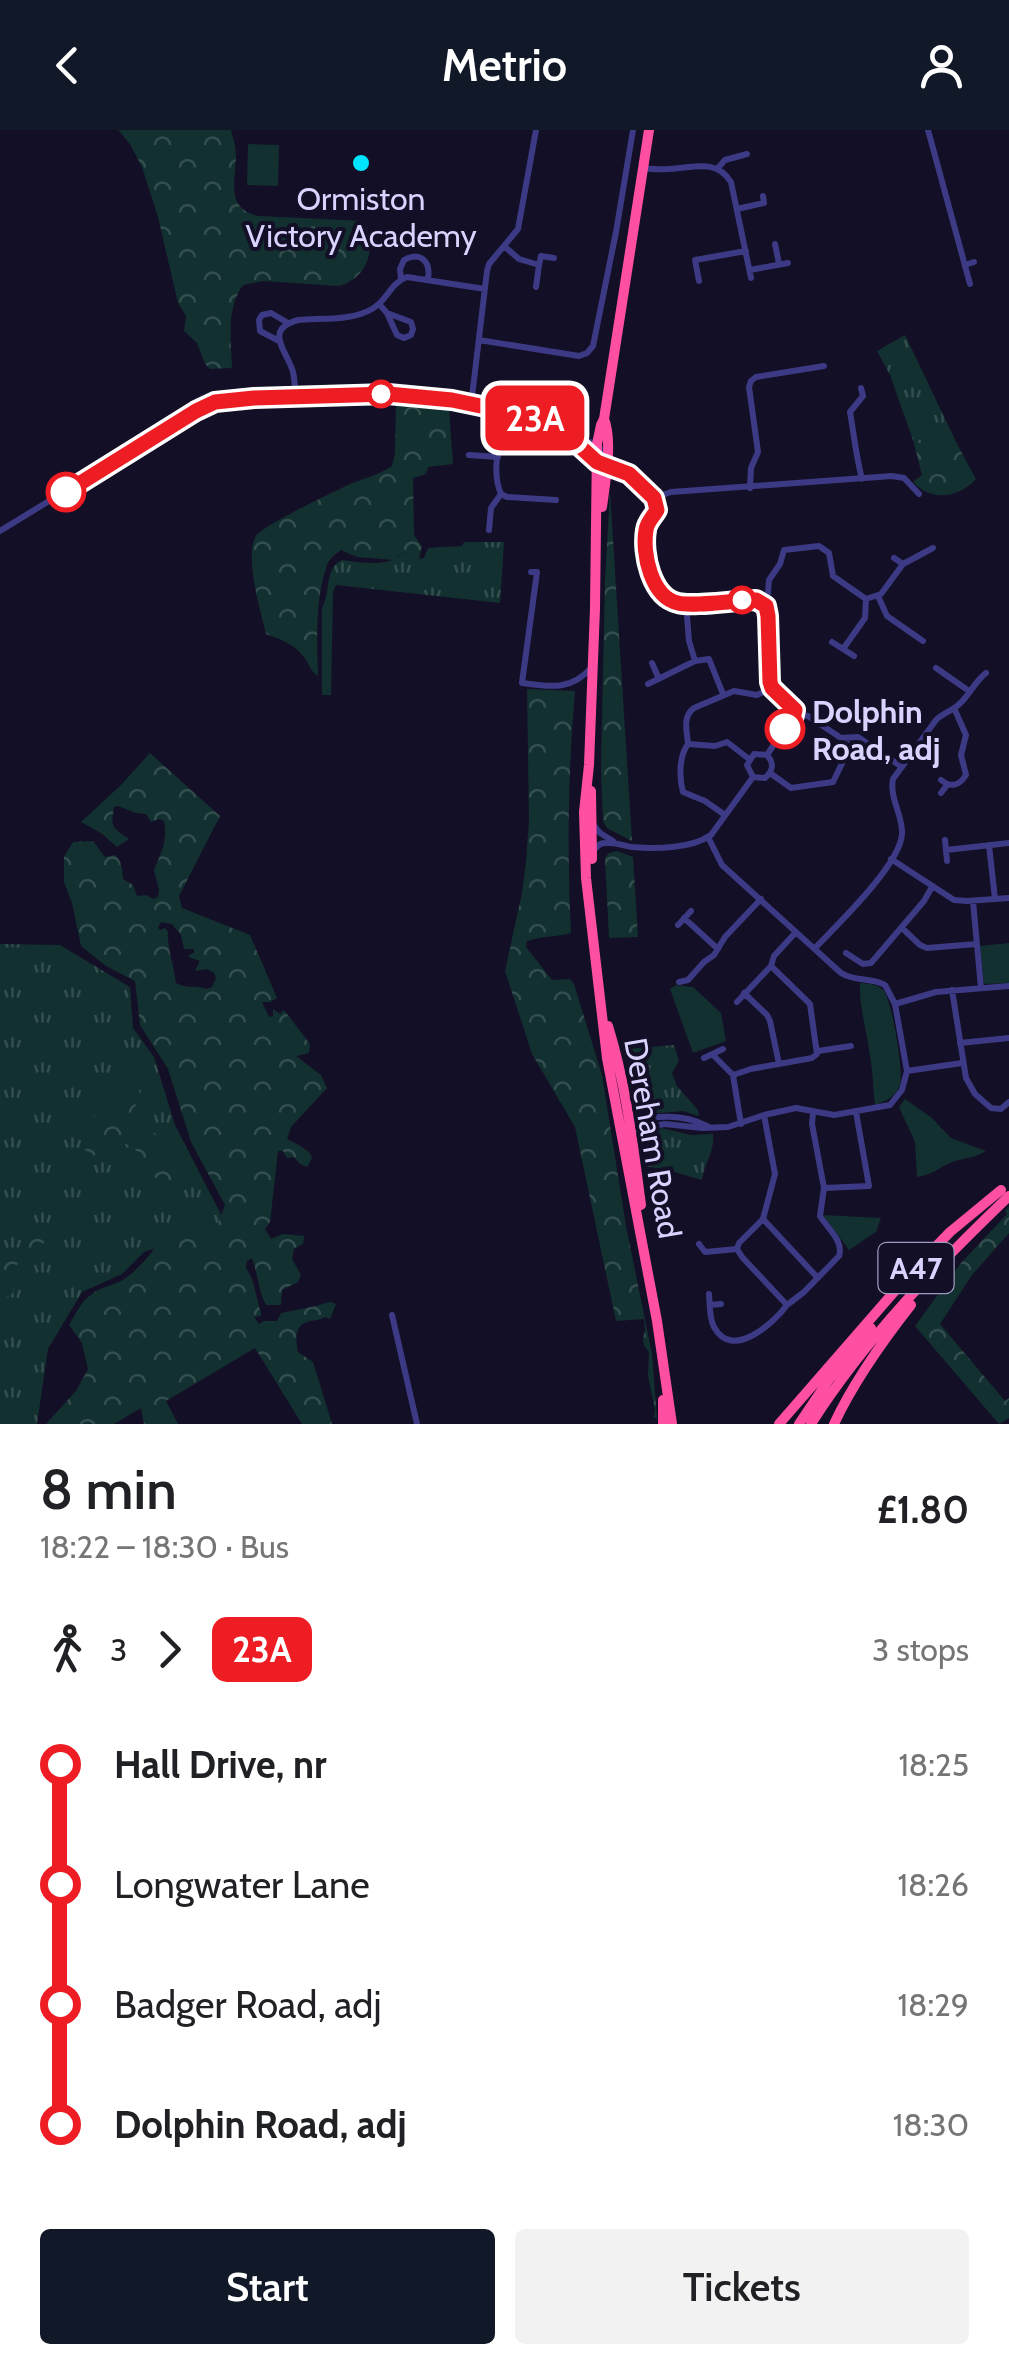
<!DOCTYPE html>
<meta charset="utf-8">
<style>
:root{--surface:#fff;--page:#f2f2f2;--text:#202124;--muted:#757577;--accent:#111827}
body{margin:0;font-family:Cabin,sans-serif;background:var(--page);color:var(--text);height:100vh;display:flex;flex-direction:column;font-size:38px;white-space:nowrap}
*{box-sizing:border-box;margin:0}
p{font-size:32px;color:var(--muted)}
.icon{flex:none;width:55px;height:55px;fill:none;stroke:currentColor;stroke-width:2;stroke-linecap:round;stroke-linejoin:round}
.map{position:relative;height:1294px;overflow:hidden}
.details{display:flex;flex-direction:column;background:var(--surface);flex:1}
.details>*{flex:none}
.badge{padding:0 20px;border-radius:15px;font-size:35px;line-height:65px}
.map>.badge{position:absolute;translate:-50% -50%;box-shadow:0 0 0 5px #fff}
.legs{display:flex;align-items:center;gap:15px;height:110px;padding:0 40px;font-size:32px}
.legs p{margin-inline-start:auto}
.head{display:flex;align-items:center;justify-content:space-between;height:170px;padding:0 40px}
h1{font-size:55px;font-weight:600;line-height:75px}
.cta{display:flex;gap:20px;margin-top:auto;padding:20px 40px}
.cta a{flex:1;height:115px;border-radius:10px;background:var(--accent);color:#fff;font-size:40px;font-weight:600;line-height:115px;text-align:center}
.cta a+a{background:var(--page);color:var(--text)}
ul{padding:0 40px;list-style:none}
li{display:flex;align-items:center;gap:35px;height:120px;font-size:38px}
li i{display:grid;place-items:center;width:15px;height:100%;margin:0 12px;background:currentColor}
li i::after{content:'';width:25px;height:25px;margin:-12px;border:8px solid;border-radius:50%;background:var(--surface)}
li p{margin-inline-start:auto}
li:first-child i{background:linear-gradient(#0000 50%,currentColor 0)}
li:last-child i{background:linear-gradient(currentColor 50%,#0000 0)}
header{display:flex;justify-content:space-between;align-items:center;height:130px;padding:0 40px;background:var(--accent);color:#fff;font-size:45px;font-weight:600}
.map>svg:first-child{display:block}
.grass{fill:url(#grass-tufts)}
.forest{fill:url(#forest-crowns);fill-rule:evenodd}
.green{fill:#12302f}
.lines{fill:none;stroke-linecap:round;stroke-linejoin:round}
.minor{stroke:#3d3a85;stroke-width:6}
.highway{stroke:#ff4fa3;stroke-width:10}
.line-1-casing{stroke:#fff;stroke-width:22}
.line-1{stroke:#ee1d23;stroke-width:15}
.poi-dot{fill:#00e5ff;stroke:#130f26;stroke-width:4}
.stop-1-dot{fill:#fff;stroke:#ee1d23;stroke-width:5}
.labels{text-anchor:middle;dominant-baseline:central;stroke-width:8;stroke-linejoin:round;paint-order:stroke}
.shield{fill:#130f26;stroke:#9e99be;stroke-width:2.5}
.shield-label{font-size:30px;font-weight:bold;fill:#d9d4ff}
.poi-label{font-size:32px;fill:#d9d4ff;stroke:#130f26}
.stop-label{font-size:32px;font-weight:bold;fill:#d9d4ff;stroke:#130f26;text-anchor:start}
.street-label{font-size:32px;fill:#d9d4ff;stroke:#130f26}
</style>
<header><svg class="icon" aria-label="back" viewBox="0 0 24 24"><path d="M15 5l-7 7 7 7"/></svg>Metrio<svg class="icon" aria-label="person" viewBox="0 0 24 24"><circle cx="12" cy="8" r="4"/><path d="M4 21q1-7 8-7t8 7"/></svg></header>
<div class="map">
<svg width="1009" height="1294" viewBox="0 0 1009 1294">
<defs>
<pattern id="grass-tufts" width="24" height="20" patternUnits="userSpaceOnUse" patternTransform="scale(2.5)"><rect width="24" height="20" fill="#12302f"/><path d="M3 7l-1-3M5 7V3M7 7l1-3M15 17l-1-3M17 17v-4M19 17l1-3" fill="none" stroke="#344d4e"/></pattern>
<pattern id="forest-crowns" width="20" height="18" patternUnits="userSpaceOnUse" patternTransform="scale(2.5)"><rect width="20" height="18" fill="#12302f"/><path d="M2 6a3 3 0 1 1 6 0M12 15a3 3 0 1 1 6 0" fill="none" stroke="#344d4e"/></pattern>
</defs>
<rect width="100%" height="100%" fill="#130f26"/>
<!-- grass -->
<path class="grass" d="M905,205l53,111 -6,-2 -16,9 -23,-13 -23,-65 -13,-24z
M464,412h40l-4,61 -164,-18 -3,7 -2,103h-9v-87c9,-15 2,-40 20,-48 18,2 44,8 59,-6l6,-1 4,7 13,-2 4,-10 34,-2z
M0,814l60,1 70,42 3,41 21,29 21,68 55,107 -69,14 -17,6 -22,22 -40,18 -34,57 -11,75h-37z
M674,915l5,16 -7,12 5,13 21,24 1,6 -16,-5 -46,4 -9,-66z
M661,998l30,7 22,-1c2,17 -9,30 -11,46l-34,-10 -24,-4 -2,-33z"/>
<!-- forest -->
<path class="forest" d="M118,0h113c1,5 3,10 4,16 5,26 -15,61 23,70l105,5c15,26 5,57 -24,65l-76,-5 -20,4c-17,23 -12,56 -11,83l-22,1 -5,-5 -8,-21 -13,-12 2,-15 -8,-13 -20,-86 -16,-50 -12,-23z
M396,270l49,2 4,6 4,56 -25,3 -2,7 -13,4 1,57 8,12 -3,12 -8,2 -5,-8 -6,1 -6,6 -37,-3 -16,-7c-7,5 -13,10 -15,18 -11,33 -9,74 -8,108 -9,-6 -8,-12 -15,-20 -9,-12 -23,-17 -37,-22 -5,-21 -22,-78 -10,-98 7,-11 78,-44 94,-52 15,-6 29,-9 42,-18l3,-12z
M913,310l23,12 16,-8 6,2 18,33c-18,19 -44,23 -63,3l9,-7z
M610,362l22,349 -25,-13 -4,-7 -2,-52 4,-189z
M527,559l48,2c-7,81 -8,161 -4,242 -15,4 -29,3 -44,8l-1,6 26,33 18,-1 4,5 28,91 24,151 26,128 5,65 -3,-2 1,-7 -7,-34 1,-24 -5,-7 -1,-7 2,-8 -1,-11 -28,2 -41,-194 -43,-73 -27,-83 17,-78 4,-32 3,-41z
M150,623l70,63 -41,80 3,12 68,27 27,63 -7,4h-8l7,15 4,-1v-7l7,5 4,-4 26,34 -1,9 -13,3 25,19 6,13 -36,39 -4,12 12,6 11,8 2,5 -5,9 -7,-3 -6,-7 -7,1 -4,-7h-5l-8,71 -5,7 6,10 12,-5 21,2 -1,8 -9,5 -2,10 9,16 -3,7 -16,8 -1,15h-15c-8,-15 -8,-31 -14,-47l-5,3 -1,7c9,12 10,30 15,45v3l-7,1 5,7 5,-3h13l4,-8c16,-3 32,-6 49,-11l6,2 -6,15 -5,-2c-5,3 -10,3 -15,4 -17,4 -14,19 -12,31l15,10 19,62h-30l-47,-76 -89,53 12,23h-34l-3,-16 -27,16h-68l30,-33 12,-22 -6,-26 -13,-18c6,-10 13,-25 23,-31 10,-8 25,-9 35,-17 42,-32 22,-53 89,-48l9,-24 -34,-63 -23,-73 -28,-44 -5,-44 -29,-15 -25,-20 -9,-43 -8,-21v-25l9,-15 20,-1 12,16 10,-2c7,6 7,15 8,24l10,6 4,11 9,-1 7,4 5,-2 1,-7 -5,-20c7,-17 14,-30 10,-49l-4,-2 -9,3 -5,-8 -10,-1 -18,-7 -4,1c-3,21 -3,19 15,32l-12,8 -16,-14 -20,-11 40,-37zM161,792l11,2 9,11 3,14h10v4l-5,2v2l11,4 -5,10 12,-2 7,4 2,5 -4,9 -6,2c-10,-4 -20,0 -30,-6 -2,-18 -9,-34 -8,-51l-3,-4 -5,2 -2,-2z
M617,721l16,6 5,80 -29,1 -4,-80 4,-5z
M129,954l8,3 4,9 -8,14 3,9 17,11 29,48 -1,9c-44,0 -28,-51 -76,-45l-5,10 -7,4 -9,-7c7,-17 9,-34 18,-50l8,-1z
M1009,1077v26l-37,42 -32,49 65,77 4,-3v20l-10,6 -84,-98 46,-63 46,-49 -2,-3z
M46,1093l8,1 2,6c-15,24 -52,25 -42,62l-14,10v-32l12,-17 14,-10 10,-15z"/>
<!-- green -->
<path class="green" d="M248,14l31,1 -1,41 -31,-1z
M1009,813v40l-25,1 -4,-38z
M860,853c9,1 17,1 23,7 9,9 21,83 17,95 -4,12 -14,16 -25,20 -2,-16 -2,-33 -5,-49 -3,-25 -11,-48 -10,-73z
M676,855l17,2 28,26 5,28 -33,12 -23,-64z
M905,969l27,19 19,20 35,13c-11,7 -20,7 -31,10 -15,5 -21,14 -38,16l-2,-35 -16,-35z
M823,1085l58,3 -5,14 -27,18z"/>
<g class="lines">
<!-- minor -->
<path class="minor" d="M928,0l42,154
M643,38c9,1 17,2 26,1 24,-1 47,-11 62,13l20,96
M717,39l8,-9 22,-6
M737,79l27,-6 -1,-7
M775,114l4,20
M504,116l15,13 20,6 -3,22
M539,135l2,-9 13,2
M965,135l9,-3
M750,140l38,-7
M401,149l-1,-10 4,-9c16,-9 27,1 24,19
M699,151l-4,-21 51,-9
M379,174l8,9 10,22 7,3 7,-3 2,-6 -2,-7 -24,-9
M479,210l100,16 8,-3 6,-7 23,-114 17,-102
M279,211l-19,-10 -1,-11 3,-5 9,-2 17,10
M861,258l2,8 -13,16c4,23 6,44 12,67
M295,266c0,-7 0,-16 -2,-24 -5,-20 -31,-42 5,-52 22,-2 54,1 74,-11 16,-9 18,-26 35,-32l78,12
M471,275l16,-134 2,-7 29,-35 18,-99
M507,282c-6,26 -17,57 -6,82l6,3 49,3
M569,306l28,26 32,12
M469,325l29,2
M750,358l1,-20 7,-16 -9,-65 2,-6 5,-4 68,-11
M654,368l3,12c-3,5 -7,9 -10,14 -3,7 -1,17 0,25 2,23 8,46 32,54l80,-2 8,8 4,73c4,15 20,18 24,31l-28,42
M654,368l17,-6 221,-16 12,2 15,16
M489,400l2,-22 10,-14
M0,401l196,-120 23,-10 35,-3 134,-4 64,6 81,18 19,6 30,16 15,4 10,13 18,11 29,30
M894,428l9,6
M531,442h6l-15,111c29,4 49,8 70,-16
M878,466l9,20 36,25
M866,469l15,-5 22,-30 30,-16
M763,473l5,-10 1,-13 11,-16 4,-14 35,-4 10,7 4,23 33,23
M686,474l3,37 6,20
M832,512l22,14
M843,519l22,-31 1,-19
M652,533l7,16
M936,538l33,23
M648,554l47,-23 14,-2 14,35
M795,583l13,3 33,22 17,-1 44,30
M688,614c-1,-13 -6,-27 6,-36l40,-17 23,4 15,-7
M770,643l21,15 42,-6 16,-33 -3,-10
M753,647l12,1c9,-8 9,-15 2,-23
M753,647l-6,-12 7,-11 13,1
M941,650c10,8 18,6 25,-5l-5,-20 5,-20 -12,-27
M941,663l6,-8
M725,685l-20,-14 -22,-9c-4,-15 -4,-36 5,-48l27,2 12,-4 22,17
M593,694l7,9 13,8
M945,710l2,21
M989,715l6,54
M594,720c5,-5 5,-7 13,-7 9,-1 17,3 25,4 23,2 59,2 79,-12l42,-58
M946,720l63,-7
M891,729l63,41 13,1 42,-3
M973,771l8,87
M684,788l34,31
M678,795l13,-14
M902,798l18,17 7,3 50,-4
M815,818c23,-24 85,-83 87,-114 1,-19 -13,-36 -9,-55l43,-59c7,-7 14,-8 21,-14 12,-9 17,-24 29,-33
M846,823l17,11 8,-1 53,-62 8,-14
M679,852l9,-2 16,-18 10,-7 11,-18 36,-38
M952,860l14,88 9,16 16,14 10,1 8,-7
M744,863l23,22 3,6 9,43
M737,872l34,-36
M895,874l41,-12 73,-6
M960,913l49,-5
M818,921l33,-5
M713,925l20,20
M704,928l19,-9
M907,941l55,-8
M764,985l11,59 -12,45 -24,24 -2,6 5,8 45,48 17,-13 35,-36c5,-15 -11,-27 -19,-40l4,-28 -12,-64 1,-11
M629,991c27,-5 53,-8 78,5
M741,994l-8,-49 18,-6 61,-11 5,-4 -7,-50 -39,-38 3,-10 22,-24
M630,1000l35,-6 37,4 26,-1 36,-12 32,-7 38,7 56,-10 12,-15 5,-19 -12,-67 -10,-19c-14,-8 -30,-3 -44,-12l-119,-108 -14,-28
M824,1058l45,-2 -13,-74
M763,1089l54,58
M699,1114l6,8 32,-3
M709,1164c1,11 0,24 5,33 18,34 60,-4 73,-22
M710,1175l11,-1
M392,1185l25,109"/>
<!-- highway -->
<path class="highway" d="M649,0l-45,289 -3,6 -4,19 -2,164 -6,157 -5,47 2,66 21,180 50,263 15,103
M602,377c3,-24 11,-66 2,-88
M591,661l1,68
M608,896c18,58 25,119 33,179
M663,1270v24
M779,1294l135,-155 36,-37 51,-42
M799,1294l31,-46 41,-50
M811,1294c54,-85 126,-159 198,-228
M834,1294c20,-43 48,-82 77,-119"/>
</g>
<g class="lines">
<defs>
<path id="line-1" d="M66,362l130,-81 19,-9 39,-4 134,-4 64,6 77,16 23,8 12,8 33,30 32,12 25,24 3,12c-4,7 -10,12 -11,20 -4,23 5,67 32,73 16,4 58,-3 78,-3l10,6 2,10 2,66 2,6 23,22 -2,9 -8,10"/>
</defs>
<!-- line-1 casing -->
<use href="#line-1" class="line-1-casing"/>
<!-- line-1 -->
<use href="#line-1" class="line-1"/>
</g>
<!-- markers -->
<circle class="poi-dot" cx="361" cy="33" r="10"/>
<g class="stop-1-dot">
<circle cx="381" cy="264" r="12"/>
<circle cx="66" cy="362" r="18"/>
<circle cx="742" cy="470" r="12"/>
<circle cx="785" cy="599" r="18"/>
</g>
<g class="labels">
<!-- shield labels -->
<rect class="shield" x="878.5" y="1113" width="75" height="50" rx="8"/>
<g class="shield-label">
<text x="916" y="1138">A47</text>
</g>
<!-- poi labels -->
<g class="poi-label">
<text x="361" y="68">Ormiston<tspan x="361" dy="37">Victory Academy</tspan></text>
</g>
<!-- stop labels -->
<g class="stop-label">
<text x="812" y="581">Dolphin<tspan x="812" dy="37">Road, adj</tspan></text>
</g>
<!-- street labels -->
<g class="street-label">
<text transform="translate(653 1008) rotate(80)">Dereham Road</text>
</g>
</g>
</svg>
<b class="badge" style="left:535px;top:288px;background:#ee1d23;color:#fff">23A</b>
</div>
<section class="details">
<div class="head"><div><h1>8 min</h1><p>18:22 – 18:30 · Bus</p></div><b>£1.80</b></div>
<div class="legs"><svg class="icon" aria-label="walk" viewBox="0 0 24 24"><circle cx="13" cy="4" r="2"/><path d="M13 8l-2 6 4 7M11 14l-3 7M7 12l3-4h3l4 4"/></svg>3<svg class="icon" aria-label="forward" viewBox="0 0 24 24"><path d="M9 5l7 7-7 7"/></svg><b class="badge" style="background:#ee1d23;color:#fff">23A</b><p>3 stops</p></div>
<ul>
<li><i style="color:#ee1d23"></i><b>Hall Drive, nr</b><p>18:25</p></li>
<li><i style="color:#ee1d23"></i><span>Longwater Lane</span><p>18:26</p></li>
<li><i style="color:#ee1d23"></i><span>Badger Road, adj</span><p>18:29</p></li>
<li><i style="color:#ee1d23"></i><b>Dolphin Road, adj</b><p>18:30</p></li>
</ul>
<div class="cta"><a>Start</a><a>Tickets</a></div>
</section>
